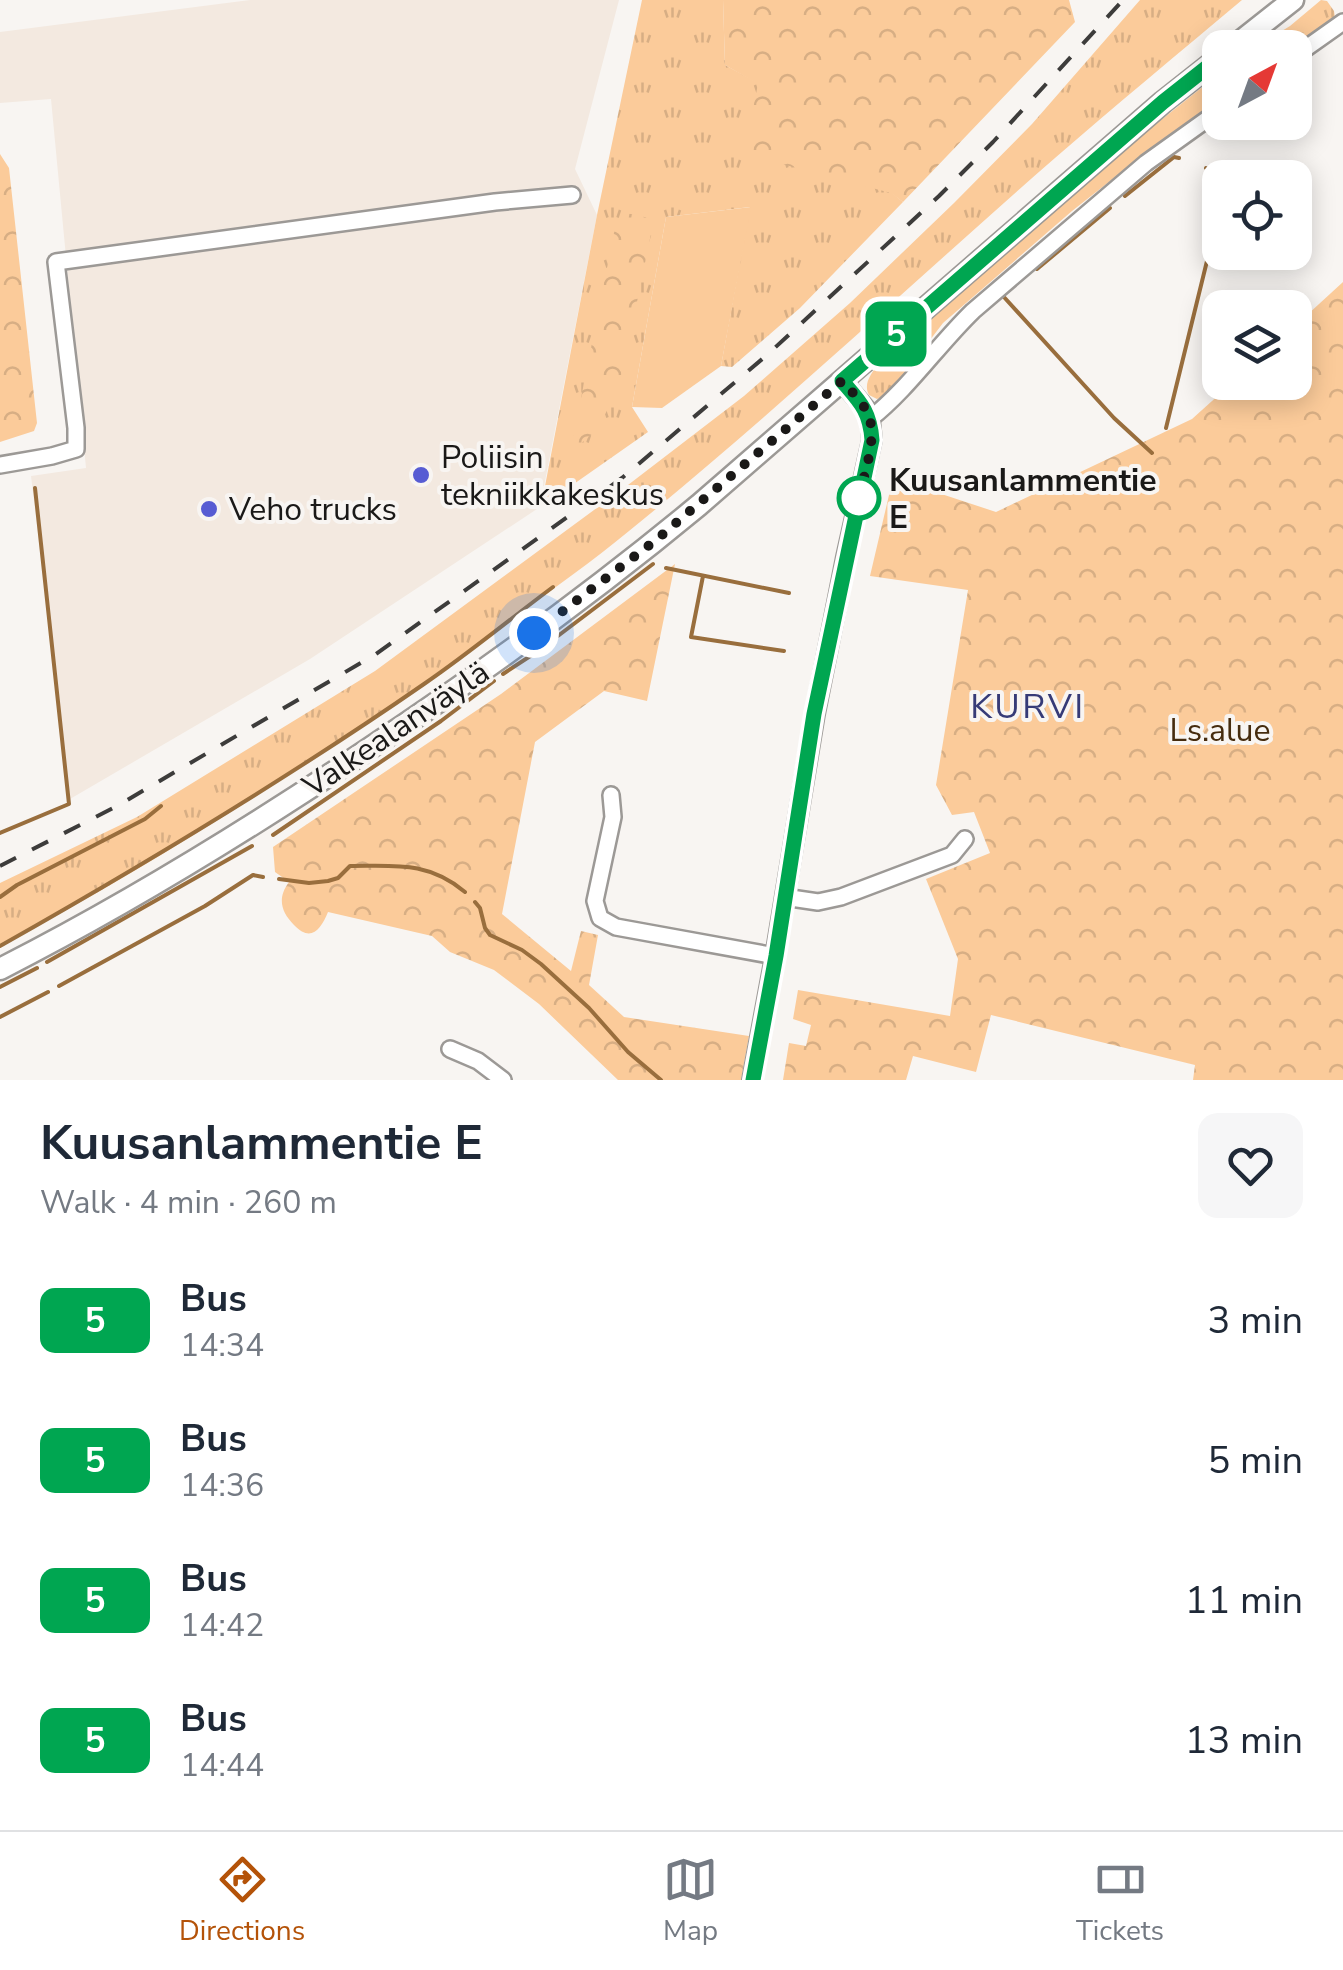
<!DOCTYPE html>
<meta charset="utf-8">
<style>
:root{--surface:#fff;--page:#f6f6f7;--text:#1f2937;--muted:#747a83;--line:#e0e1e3;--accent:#b45309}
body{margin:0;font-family:"Nunito Sans",sans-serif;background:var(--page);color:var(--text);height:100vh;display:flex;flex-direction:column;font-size:38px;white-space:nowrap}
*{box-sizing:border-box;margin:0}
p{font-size:32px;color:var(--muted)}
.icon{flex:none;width:55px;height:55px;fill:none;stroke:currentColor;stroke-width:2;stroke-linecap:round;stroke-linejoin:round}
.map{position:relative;height:1080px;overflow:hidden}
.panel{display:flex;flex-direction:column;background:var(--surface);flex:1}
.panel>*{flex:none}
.badge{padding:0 20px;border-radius:15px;font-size:35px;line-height:65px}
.needle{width:65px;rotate:41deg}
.fabs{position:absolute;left:1202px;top:30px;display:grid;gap:20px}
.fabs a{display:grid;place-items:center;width:110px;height:110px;border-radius:20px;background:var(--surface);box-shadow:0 5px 25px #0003;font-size:50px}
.you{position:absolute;width:50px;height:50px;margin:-25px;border:8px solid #fff;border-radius:50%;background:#1a73e8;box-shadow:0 0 0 15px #1a73e833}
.map>.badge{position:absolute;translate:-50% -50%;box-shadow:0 0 0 5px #fff}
.round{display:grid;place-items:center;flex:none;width:105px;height:105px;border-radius:20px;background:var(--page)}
.head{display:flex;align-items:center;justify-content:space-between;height:170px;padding:0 40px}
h1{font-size:48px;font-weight:700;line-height:75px}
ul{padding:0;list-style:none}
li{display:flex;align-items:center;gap:30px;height:140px;padding:0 40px}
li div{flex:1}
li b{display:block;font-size:38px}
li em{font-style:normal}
li .badge{min-width:110px;font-weight:700;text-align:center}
.tabs{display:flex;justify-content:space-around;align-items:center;height:140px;border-top:2px solid var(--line);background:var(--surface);font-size:28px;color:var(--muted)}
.tabs a{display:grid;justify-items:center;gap:5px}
.tabs .active{color:var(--accent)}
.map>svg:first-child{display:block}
.built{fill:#f3e9e0}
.grass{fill:url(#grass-tufts)}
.forest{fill:url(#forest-crowns)}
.garden{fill:#fbcb9a}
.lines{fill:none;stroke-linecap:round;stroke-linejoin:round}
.stream{stroke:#996e3d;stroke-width:4}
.minor-casing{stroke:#9c9996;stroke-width:20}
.tertiary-casing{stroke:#9c9996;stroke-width:22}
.secondary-casing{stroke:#9c9996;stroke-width:25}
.minor{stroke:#fff;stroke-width:15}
.tertiary{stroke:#fff;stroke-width:18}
.secondary{stroke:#fff;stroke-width:20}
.rail{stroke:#3d3c3b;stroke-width:4;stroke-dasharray:18 18;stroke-linecap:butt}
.line-casing{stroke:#fff;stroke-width:22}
.line{stroke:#00a651;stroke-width:15}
.walk{stroke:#1a1918;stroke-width:10;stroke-dasharray:0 18}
.poi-dot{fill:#575cd3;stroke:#f8f5f2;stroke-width:4}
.stop-dot{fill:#fff;stroke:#00a651;stroke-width:5}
.labels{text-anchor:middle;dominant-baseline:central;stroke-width:8;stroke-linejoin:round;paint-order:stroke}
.poi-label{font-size:32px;fill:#1a1918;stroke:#f8f5f2;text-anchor:start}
.stop-label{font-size:32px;font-weight:bold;fill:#1a1918;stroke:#f8f5f2;text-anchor:start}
.street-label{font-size:32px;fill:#1a1918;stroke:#f8f5f2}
.park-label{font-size:32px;fill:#462c0e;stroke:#f8f5f2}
.neighbourhood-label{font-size:35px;letter-spacing:2.5px;fill:#363b77;stroke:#f8f5f2}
</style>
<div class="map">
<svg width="1343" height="1080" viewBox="0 0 1343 1080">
<defs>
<pattern id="grass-tufts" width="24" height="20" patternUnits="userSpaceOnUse" patternTransform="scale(2.5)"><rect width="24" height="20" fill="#fbcb9a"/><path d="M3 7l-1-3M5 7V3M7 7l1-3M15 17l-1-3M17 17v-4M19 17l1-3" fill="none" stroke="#d7ae84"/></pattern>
<pattern id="forest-crowns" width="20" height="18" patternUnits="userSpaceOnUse" patternTransform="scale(2.5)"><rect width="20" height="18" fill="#fbcb9a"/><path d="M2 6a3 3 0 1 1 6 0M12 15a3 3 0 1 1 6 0" fill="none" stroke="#d7ae84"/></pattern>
</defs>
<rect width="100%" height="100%" fill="#f8f5f2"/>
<!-- built -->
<path class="built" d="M250,0h369l-44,169 22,46 -57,292 -230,152 -240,140 -39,-323 55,-8 -35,-369 -51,4v-71z"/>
<!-- grass -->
<path class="grass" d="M642,0h81l2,65 33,18 145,119 -103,106 -68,59 -11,-1 29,-159 -84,10 -34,190 16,25 -107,75 56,-292z
M1140,0h102c-63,53 -125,104 -187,158 -142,124 -279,254 -426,373 -36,30 -75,57 -113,85 -164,123 -336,233 -516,331v-64l137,-66 238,-146 253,-186 116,-89 106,-93 104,-100 78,-79z
M1321,0l6,1 7,10 1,7 -43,29h-36l34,-21z
M1220,73v25l-59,43 -89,70 -129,112 -55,72 -11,4 -8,-4c-6,-11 2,-22 10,-31l272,-236z"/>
<!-- forest -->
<path class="forest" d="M723,0h346l6,22 -172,180 -12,-9 -147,-39 14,-70 -33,-19z
M0,154l9,14 28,255 -3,8 -34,11z
M626,213l23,5 4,6 -30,146 -10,28 -15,31 -20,17 -7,2 45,-225z
M1343,282v798h-150l2,-15 -204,-50 -15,57 -63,-16 -7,24h-123l6,-37 17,3 5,-21 -18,-6 5,-29 152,26 8,-57 -32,-80 64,-26 -16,-41 -22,3 -16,-30 32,-195 -98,-14 23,-98 103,34 196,-93 40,-36 63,-1v-56z
M675,564l-28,137 -43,-10 -69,51 -33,172 69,57 10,-40 17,4 -9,50 35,32 125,19 -8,44h-123l-79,-76 -45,-34 -44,-18 -18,-16 -104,-24c-7,17 -17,31 -34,13 -13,-13 -17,-27 -5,-43l-14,-10 -2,-25 228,-153z"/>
<!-- garden -->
<path class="garden" d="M751,207l-30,159 -59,42 -30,-1 34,-190z"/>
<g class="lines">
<!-- stream -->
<path class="stream" d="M1206,168l22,10
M1125,196l49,-39 5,1
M1037,269l73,-61
M1003,296l111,122 38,35
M1166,428l54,-220
M666,568l123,25
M703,576l-12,61 93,14
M503,674l35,-23 115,-87
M0,833l69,-29 -34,-316
M273,835l168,-114 53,-40
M279,879l30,4 19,-2 10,-3 12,-12c45,0 78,-5 115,26
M0,897l17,-12 128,-66 16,-13
M475,902l5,6 5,20 5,7 32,15 19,14 48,44 39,44 33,28
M0,946c145,-82 287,-167 424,-262 44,-30 86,-65 129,-97
M47,962l205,-116
M59,986l146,-80 48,-31 10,2
M0,987l37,-19
M0,1017l48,-25"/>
<defs>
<path id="minor" d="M1295,56l48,-34
M870,419c39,-31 67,-73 103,-108l173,-148 74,-53
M0,465l52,-9 24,-7v-21l-20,-166 439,-60 77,-7
M611,795l2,22 -18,84 5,17 16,9 159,29
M784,897l34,5 23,-5 111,-42 13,-16
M450,1049l28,12 25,19"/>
<path id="tertiary" d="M752,1080l23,-124 40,-242 31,-157 26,-117 -2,-21 -5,-11 -23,-27"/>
<path id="secondary" d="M1232,48l61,-48
M0,969c128,-65 251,-141 370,-221 114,-76 224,-156 329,-243l464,-403 57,-45"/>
</defs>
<!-- minor casing -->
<use href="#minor" class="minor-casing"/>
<!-- tertiary casing -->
<use href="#tertiary" class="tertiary-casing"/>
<!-- secondary casing -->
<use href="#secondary" class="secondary-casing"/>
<!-- minor -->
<use href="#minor" class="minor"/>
<!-- tertiary -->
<use href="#tertiary" class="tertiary"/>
<!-- secondary -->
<use href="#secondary" class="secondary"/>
<!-- rail -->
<path class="rail" d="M0,866l117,-60 259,-152 246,-176 145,-123 172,-159 54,-54 130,-142"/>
</g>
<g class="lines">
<defs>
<path id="line" d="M753,1080l23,-124 38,-242 58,-274c-2,-29 -12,-38 -30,-59l321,-279 57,-45"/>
</defs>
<!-- line casing -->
<use href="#line" class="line-casing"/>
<!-- line -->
<use href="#line" class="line"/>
<!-- walk -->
<path class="walk" d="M534,633l122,-93 186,-159c10,11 24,24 28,39 6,24 -7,57 -11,78"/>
</g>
<!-- markers -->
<g class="poi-dot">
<circle cx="421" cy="475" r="10"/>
<circle cx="209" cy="509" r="10"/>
</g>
<circle class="stop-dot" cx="859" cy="498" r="20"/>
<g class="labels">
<!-- poi labels -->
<g class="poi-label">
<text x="441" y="457">Poliisin<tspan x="441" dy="37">tekniikkakeskus</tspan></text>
<text x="229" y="509">Veho trucks</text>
</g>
<!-- stop labels -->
<g class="stop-label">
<text x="889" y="480">Kuusanlammentie<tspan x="889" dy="37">E</tspan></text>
</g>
<!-- street labels -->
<g class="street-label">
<text transform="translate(396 729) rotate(-34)">Valkealanväylä</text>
</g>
<!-- park labels -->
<g class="park-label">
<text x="1220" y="730">Ls.alue</text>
</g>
<!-- neighbourhood labels -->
<g class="neighbourhood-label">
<text x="1028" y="706">KURVI</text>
</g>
</g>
</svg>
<div class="fabs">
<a><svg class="needle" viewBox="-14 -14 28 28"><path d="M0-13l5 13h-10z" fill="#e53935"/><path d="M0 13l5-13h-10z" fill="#747a83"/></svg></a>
<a><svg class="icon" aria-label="locate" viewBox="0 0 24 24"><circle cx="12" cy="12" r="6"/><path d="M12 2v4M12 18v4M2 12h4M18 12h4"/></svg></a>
<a><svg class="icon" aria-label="layers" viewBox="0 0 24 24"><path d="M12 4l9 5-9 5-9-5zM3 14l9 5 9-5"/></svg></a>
</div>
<div class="you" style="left:534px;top:633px"></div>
<b class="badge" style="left:896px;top:334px;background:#00a651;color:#fff">5</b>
</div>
<section class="panel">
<div class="head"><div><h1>Kuusanlammentie E</h1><p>Walk · 4 min · 260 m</p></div><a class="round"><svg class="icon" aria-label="heart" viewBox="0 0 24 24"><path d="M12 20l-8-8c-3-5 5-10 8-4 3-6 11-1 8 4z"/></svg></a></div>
<ul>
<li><span class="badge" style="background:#00a651;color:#fff">5</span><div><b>Bus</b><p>14:34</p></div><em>3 min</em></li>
<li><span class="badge" style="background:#00a651;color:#fff">5</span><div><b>Bus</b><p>14:36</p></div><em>5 min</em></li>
<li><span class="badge" style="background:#00a651;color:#fff">5</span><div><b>Bus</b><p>14:42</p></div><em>11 min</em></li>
<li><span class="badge" style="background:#00a651;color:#fff">5</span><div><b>Bus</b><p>14:44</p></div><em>13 min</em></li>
</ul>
</section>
<nav class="tabs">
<a class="active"><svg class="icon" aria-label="directions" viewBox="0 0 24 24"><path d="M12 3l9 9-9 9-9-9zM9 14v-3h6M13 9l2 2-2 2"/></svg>Directions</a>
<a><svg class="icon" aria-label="map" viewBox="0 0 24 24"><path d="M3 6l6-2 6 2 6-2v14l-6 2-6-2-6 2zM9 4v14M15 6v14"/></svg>Map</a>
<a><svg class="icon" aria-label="tickets" viewBox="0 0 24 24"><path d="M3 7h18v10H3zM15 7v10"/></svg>Tickets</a>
</nav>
